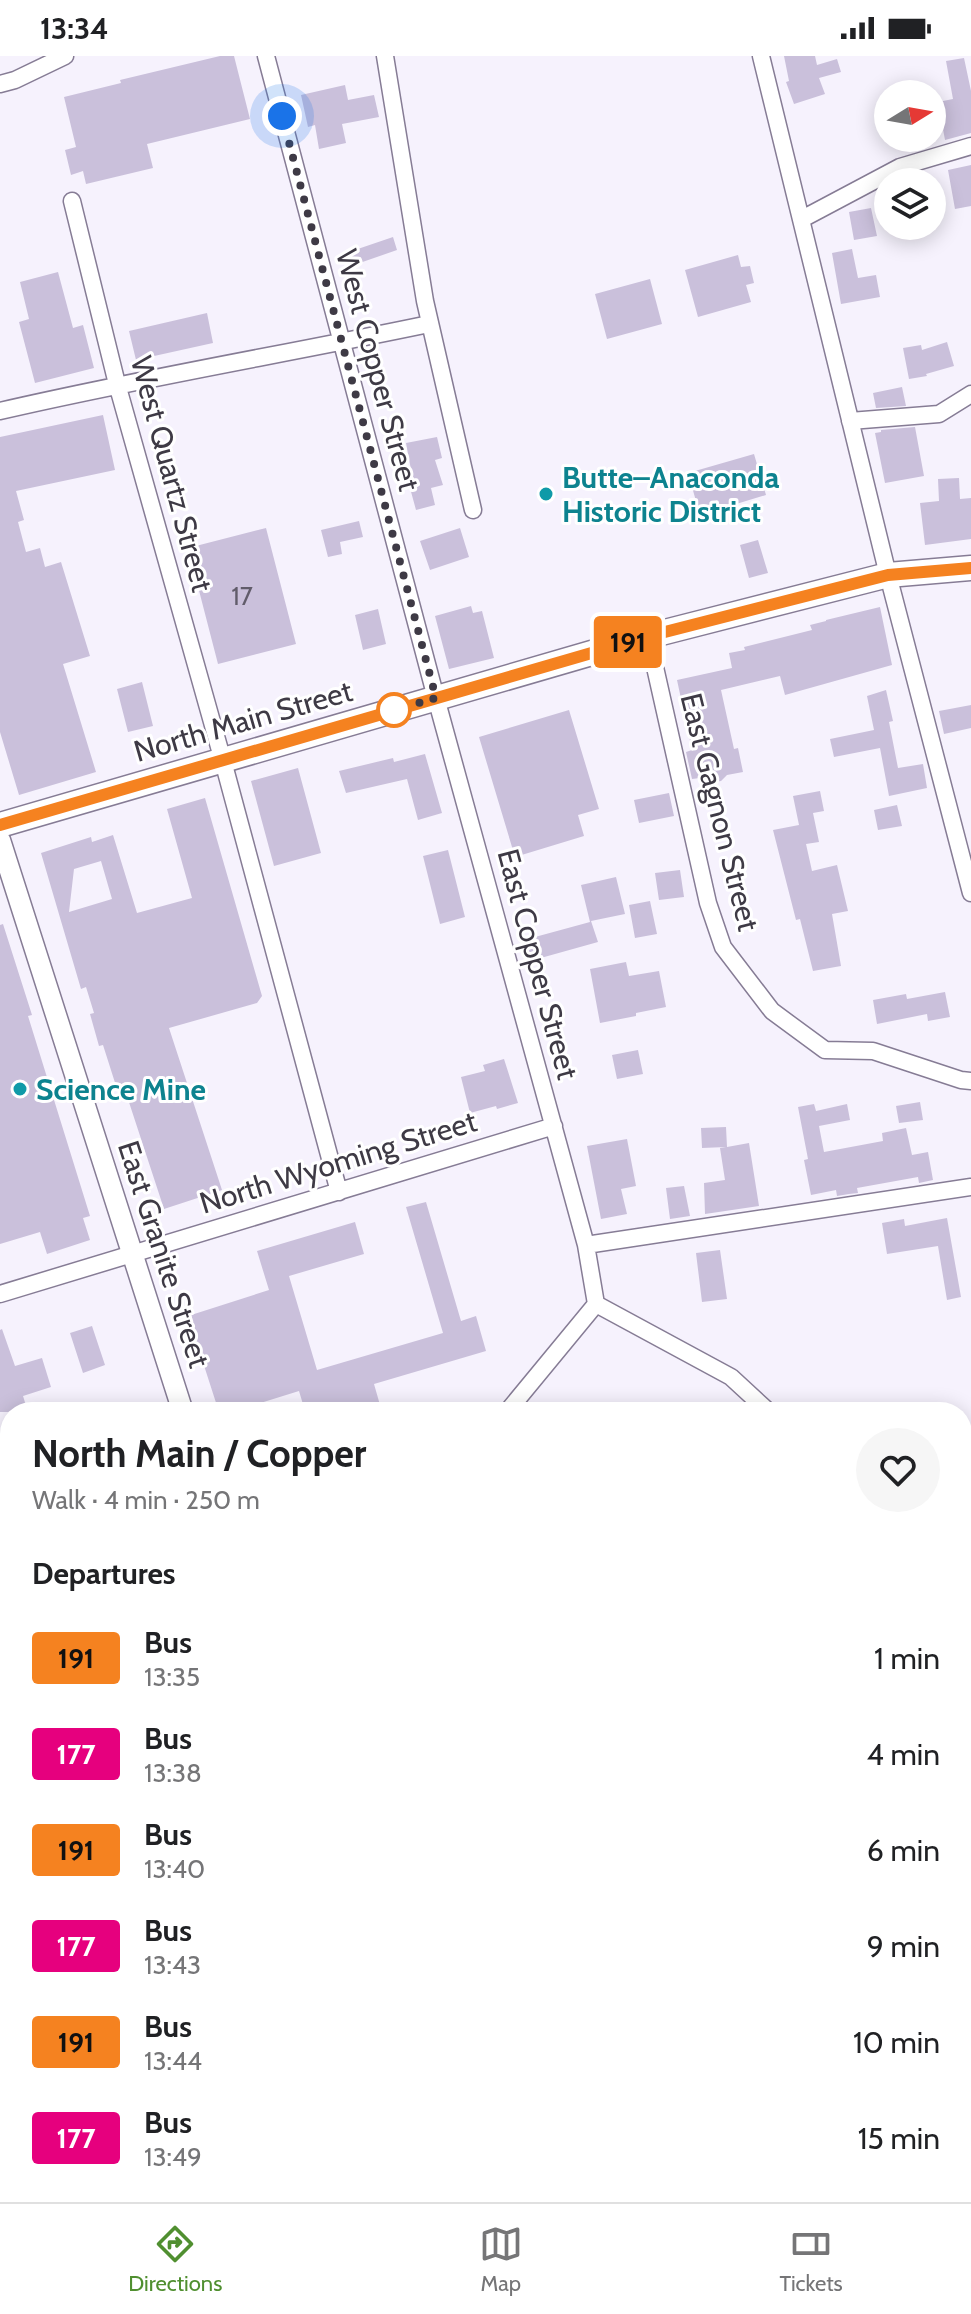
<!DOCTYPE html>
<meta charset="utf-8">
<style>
:root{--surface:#fff;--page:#f6f6f6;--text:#202124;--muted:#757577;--line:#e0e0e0;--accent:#508f30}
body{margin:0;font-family:Cabin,sans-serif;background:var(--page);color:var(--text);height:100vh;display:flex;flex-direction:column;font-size:30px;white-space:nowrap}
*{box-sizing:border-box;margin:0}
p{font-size:26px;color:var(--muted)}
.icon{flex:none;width:44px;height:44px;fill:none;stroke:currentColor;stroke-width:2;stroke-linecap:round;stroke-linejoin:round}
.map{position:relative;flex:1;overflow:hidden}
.sheet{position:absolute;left:0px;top:1346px;width:972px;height:800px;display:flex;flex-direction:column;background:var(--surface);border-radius:32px 32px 0 0;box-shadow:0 4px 20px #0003}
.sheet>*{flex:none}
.badge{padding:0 16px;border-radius:6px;font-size:28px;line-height:52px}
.needle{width:52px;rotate:79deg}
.controls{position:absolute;left:874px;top:24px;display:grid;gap:16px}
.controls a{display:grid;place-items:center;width:72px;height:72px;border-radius:50%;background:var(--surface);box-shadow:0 4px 20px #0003;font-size:40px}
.you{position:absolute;width:40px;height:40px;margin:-20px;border:6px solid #fff;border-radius:50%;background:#1a73e8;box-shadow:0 0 0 12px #1a73e833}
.map>.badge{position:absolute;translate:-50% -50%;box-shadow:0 0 0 4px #fff}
h2{padding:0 32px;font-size:30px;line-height:72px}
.round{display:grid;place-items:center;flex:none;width:84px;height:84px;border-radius:42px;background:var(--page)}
.headline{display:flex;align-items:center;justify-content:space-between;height:136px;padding:0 32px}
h1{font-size:38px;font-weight:800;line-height:60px}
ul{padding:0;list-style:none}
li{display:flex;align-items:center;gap:24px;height:96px;padding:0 32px}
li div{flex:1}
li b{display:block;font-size:30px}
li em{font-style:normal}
li .badge{min-width:88px;font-weight:700;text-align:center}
.status{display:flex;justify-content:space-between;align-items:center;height:56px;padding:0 40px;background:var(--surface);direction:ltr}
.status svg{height:22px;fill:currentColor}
.tabs{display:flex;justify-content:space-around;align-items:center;height:112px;border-top:2px solid var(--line);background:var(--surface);font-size:22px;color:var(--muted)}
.tabs a{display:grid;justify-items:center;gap:4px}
.tabs .selected{color:var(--accent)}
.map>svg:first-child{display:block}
.building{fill:#cac0db;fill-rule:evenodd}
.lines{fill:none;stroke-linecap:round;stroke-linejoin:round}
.minor-casing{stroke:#867c95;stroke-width:19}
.tertiary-casing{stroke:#867c95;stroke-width:23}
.secondary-casing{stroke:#867c95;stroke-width:27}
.minor{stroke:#fff;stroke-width:16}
.tertiary{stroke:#fff;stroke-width:20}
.secondary{stroke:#fff;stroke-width:24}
.line-casing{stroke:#fff;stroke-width:18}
.line{stroke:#f58220;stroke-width:12}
.walk{stroke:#3e3a45;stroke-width:8;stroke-dasharray:0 14.4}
.culture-dot{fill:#0f9aa8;stroke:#fff;stroke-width:3}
.stop-dot{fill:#fff;stroke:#f58220;stroke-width:4}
.labels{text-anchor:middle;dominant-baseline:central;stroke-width:6;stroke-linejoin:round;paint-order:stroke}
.number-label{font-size:26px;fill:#615c6a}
.street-label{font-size:30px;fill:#3e3a45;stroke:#fff}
.culture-label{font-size:30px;font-weight:bold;fill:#0d838f;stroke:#fff;text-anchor:start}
</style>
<div class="status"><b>13:34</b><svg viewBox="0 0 49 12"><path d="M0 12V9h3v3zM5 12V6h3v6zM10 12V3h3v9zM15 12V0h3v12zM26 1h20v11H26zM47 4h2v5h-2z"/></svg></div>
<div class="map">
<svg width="971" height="2146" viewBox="0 0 971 2146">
<rect width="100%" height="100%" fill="#f6f2fd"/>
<!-- building -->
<path class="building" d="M220,0h14l16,63 -103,25 6,24 -67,16 -3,-13 -12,4 -6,-25 11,-3 -12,-50 57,-14 -1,-3z
M784,0h31l2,9 20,-6 4,13 -22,6 6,16 -31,10 -8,-22 3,-1z
M964,2l7,33v42l-26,7 -7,-38 15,-3 -7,-38z
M345,29l3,15 26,-5 5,22 -37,7 4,19 -27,6 -4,-24 -7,2 -7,-32z
M971,109v41l-16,3 -7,-39z
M871,152l6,28 -23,4 -5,-28z
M393,181l4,13 -46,16 -5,-13z
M852,193l6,29 18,-3 4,22 -39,7 -9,-51z
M738,199l3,12 9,-1 4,17 -8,2 5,17 -53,15 -13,-47z
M58,216l15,56 10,-3 11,43 -59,15 -16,-61 10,-3 -9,-37z
M650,223l12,45 -55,15 -12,-45z
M207,257l6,30 -77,17 -7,-29z
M947,286l7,24 -28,8 1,2 -18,3 -6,-31 18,-3 1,5z
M902,331l4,19 -30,2 -3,-15z
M103,359l12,55 -99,21 8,29 -6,2 8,30 14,-4 5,19 16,-5 29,94 -27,8 33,108 -77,23 -19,-63v-295z
M915,371l9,49 -39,7 -10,-50 6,-1v-2z
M437,381l5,21 -7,2 8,25 -12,3 4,17 -19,5 -9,-33 5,-2 -6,-32z
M754,398l12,41 -66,20 -12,-42z
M959,422l1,21 11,-1v41l-46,6 -5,-42 19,-2 -1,-22z
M359,465l4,16 -23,5 2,12 -14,3 -7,-27z
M266,472l30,116 -78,20 -30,-116z
M460,472l9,29 -39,13 -10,-29z
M758,484l10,33 -19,5 -9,-33z
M471,550l2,7 9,-2 12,47 -45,11 -14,-53z
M880,551l12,58 -107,30 -5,-19 -59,14 13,59 4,-1 5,24 -16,3 -6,6 -6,1 -15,-4 -8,1 -6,-27 6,-2 -15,-70 55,-12 -3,-15 16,-3 -1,-3 68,-17 -2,-5 16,-4v-1z
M378,553l8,35 -23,6 -8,-35z
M142,626l11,44 -25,6 -11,-43z
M886,634l7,31 -4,1 9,46 25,-4 4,24 -38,8 -9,-48 -46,9 -4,-18 44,-9 -7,-34z
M971,649v23l-27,6 -5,-23z
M569,654l30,99 -21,6 6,21 -69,21 -36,-120z
M425,698l17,59 -24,7 -11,-41 -61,14 -7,-22 54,-13 1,4z
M298,712l23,85 -47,13 -23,-85z
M820,735l4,20 -11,2 6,29 -13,2 6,27 25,-6 11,46 -16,3 9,52 -28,5 -13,-52 -4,1 -23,-90 26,-5 -6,-29z
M669,737l5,23 -35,7 -5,-23z
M205,742l57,198 -5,7 -88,25 53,162 -58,19 -40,-122 -7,2 -14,-44 -4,1 -9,-32 4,-1 -8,-26 -5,2 -40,-136 50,-16 1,5 21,-7 24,78 55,-15 -25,-89zM101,805l11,38 -43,13 5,-43z
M897,749l5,21 -24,4 -4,-20z
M448,794l17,67 -25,7 -17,-68z
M680,814l4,27 -25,3 -4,-27z
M616,821l9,37 -34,7 7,21 -68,19 -6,-21 66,-18 -9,-37z
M650,845l7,33 -22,4 -6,-33z
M3,868l29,91 -4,1 62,200 -7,2 7,22 -43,14 -7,-22 -40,12v-319z
M626,906l3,14 30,-5 7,36 -30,6v3l-36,7 -10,-54z
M945,936l5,25 -22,4 -1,-7 -50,10 -4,-24 33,-6 1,5z
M638,994l5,24 -26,5 -5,-24z
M504,1003l14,44 -21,6 -1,-3 -26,7 -9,-36 24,-6 -2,-6z
M920,1046l3,18 -24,3 -3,-17z
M814,1048l2,7 31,-7 3,16 -31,6 5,26 59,-11 -1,-8 24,-5 6,27 16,-3 5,28 -14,3 -1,-6 -61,11 1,5 -9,1 -12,2 -1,-6 -25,5 -7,-35 4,-1 -10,-52z
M726,1071l1,20 22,-4 10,63 -54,8 -1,-31 21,-3 -5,-32 6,-1 -24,1 -1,-20z
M627,1083l9,47 -15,3 6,25 -26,5 -14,-73z
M684,1130l6,30 -20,3 -4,-31z
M426,1146l35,119 15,-5 10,35 -112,33 8,28h-65l-1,-4 -11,3 -6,-20 -68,21h-12l-31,-96 81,-26 -12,-39 98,-29 9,32 -75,22 28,94 126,-37 -37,-126z
M947,1162l14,79 -14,3 -9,-54 -51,8 -5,-31 22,-4 1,7z
M720,1194l7,49 -25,3 -6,-49z
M92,1270l13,39 -22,8 -13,-40z
M2,1273l13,37 27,-8 9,29 -28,9 5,16h-28v-82z"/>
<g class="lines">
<defs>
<path id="minor" d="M266,0l170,642 150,547 10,59 -89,108
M385,0l40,245 48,209
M761,0l127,519 83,318
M0,28l15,-4 50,-24
M72,145l45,183 106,377 116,431
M802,163l98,-52 71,-21
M0,355c142,-33 286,-57 429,-87
M850,365l89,-7 32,-20
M648,580l60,267 15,44 49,64 53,39 48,1 88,29 10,1
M586,1189l385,-58
M0,1238l554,-168
M596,1248l135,73 38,35
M962,1576l9,12
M0,1578l10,35
M175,2136l2,10
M430,2136l2,10"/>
<path id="tertiary" d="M0,784l183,572
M0,1528l10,-2"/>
<path id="secondary" d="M0,769l657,-191 231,-59 83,-7"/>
</defs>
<!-- minor casing -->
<use href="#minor" class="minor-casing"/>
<!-- tertiary casing -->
<use href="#tertiary" class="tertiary-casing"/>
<!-- secondary casing -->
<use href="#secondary" class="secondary-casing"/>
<!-- minor -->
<use href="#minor" class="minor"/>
<!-- tertiary -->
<use href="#tertiary" class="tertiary"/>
<!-- secondary -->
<use href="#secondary" class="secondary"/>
</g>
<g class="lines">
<defs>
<path id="line" d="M0,769l657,-191 231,-59 83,-7"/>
</defs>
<!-- line casing -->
<use href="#line" class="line-casing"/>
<!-- line -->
<use href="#line" class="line"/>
<!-- walk -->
<path class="walk" d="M282,60l154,582 -42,12"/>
</g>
<!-- markers -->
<g class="culture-dot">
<circle cx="546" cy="438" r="8"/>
<circle cx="20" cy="1033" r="8"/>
</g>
<circle class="stop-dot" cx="394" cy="654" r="16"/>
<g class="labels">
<!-- number labels -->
<g class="number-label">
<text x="242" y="540">17</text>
</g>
<!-- street labels -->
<g class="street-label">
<text transform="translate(378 314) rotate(75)">West Copper Street</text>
<text transform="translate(172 418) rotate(75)">West Quartz Street</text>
<text transform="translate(243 665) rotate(-16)">North Main Street</text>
<text transform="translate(720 756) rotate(76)">East Gagnon Street</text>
<text transform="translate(538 908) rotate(75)">East Copper Street</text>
<text transform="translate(338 1106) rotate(-17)">North Wyoming Street</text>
<text transform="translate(164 1198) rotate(72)">East Granite Street</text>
</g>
<!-- culture labels -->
<g class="culture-label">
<text x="562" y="421">Butte–Anaconda<tspan x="562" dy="34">Historic District</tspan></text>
<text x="36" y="1033">Science Mine</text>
</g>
</g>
</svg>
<div class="controls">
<a><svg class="needle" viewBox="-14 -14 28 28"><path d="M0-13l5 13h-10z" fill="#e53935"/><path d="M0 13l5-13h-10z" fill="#757577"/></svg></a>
<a><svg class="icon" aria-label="layers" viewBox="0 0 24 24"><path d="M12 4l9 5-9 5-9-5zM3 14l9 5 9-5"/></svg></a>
</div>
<div class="you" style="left:282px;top:60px"></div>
<b class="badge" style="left:628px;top:586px;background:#f58220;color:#111">191</b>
<section class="sheet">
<div class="headline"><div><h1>North Main / Copper</h1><p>Walk · 4 min · 250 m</p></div><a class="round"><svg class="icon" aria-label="heart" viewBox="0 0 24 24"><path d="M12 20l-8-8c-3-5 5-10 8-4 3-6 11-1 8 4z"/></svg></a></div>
<h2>Departures</h2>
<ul>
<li><span class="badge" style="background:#f58220;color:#111">191</span><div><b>Bus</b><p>13:35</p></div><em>1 min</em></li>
<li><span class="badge" style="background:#e6007e;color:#fff">177</span><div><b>Bus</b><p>13:38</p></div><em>4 min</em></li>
<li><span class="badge" style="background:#f58220;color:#111">191</span><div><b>Bus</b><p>13:40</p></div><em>6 min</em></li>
<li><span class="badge" style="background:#e6007e;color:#fff">177</span><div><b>Bus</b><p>13:43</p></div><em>9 min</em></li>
<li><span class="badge" style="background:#f58220;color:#111">191</span><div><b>Bus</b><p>13:44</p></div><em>10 min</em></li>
<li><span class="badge" style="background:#e6007e;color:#fff">177</span><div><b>Bus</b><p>13:49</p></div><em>15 min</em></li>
</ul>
</section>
</div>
<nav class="tabs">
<a class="selected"><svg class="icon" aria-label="directions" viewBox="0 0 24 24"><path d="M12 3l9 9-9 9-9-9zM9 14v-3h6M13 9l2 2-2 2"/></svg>Directions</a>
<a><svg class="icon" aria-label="map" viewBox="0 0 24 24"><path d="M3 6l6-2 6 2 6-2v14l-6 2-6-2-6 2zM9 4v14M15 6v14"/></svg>Map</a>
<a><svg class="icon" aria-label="tickets" viewBox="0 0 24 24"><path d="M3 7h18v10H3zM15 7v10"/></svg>Tickets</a>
</nav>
